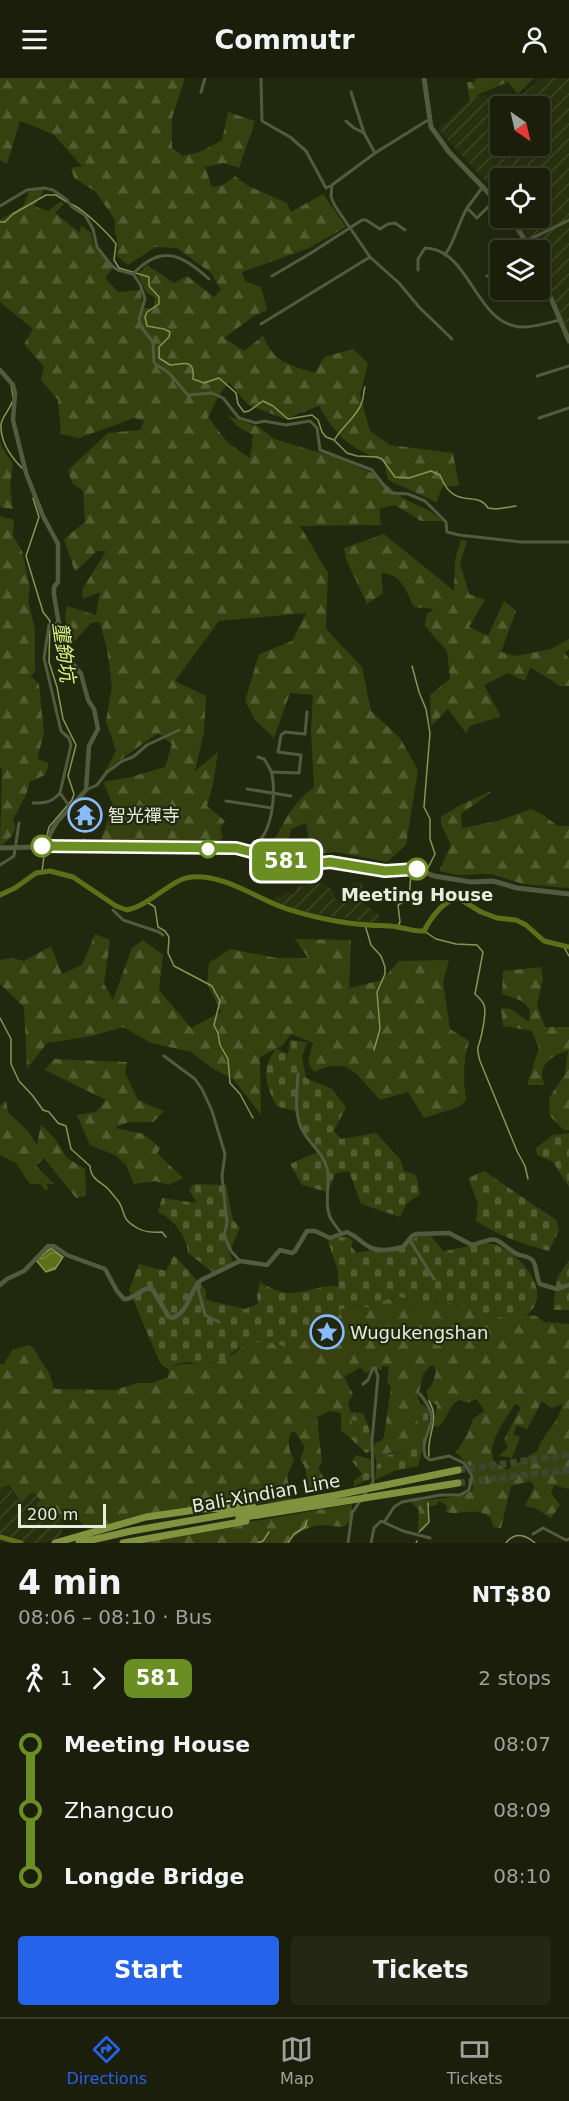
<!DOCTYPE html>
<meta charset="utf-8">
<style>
:root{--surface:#1a1e0a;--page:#232713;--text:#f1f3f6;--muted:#9fa29c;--line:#383c2b;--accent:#2563eb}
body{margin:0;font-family:"DejaVu Sans","Noto Sans TC",sans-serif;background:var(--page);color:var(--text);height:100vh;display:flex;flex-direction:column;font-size:22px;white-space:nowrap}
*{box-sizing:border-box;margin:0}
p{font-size:20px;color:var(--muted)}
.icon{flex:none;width:33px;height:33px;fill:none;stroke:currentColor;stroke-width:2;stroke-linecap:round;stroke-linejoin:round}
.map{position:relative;height:1465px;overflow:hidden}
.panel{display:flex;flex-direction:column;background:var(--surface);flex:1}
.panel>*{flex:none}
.badge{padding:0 12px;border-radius:9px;font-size:21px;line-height:39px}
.needle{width:39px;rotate:146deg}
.fabs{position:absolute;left:490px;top:18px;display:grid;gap:12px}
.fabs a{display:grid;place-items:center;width:60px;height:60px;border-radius:6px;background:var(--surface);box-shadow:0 3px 9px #0003,0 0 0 2px var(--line);font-size:30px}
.scale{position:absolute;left:18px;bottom:15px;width:88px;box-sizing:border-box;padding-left:6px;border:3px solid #e8ecdc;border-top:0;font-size:16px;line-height:21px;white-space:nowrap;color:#e8ecdc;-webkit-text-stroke:4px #22280e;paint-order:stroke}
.map>.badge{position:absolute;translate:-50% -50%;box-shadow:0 0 0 3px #fff}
.legs{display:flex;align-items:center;gap:9px;height:66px;padding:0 18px;font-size:20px}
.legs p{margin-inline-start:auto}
.headline{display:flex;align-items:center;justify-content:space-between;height:102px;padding:0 18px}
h1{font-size:33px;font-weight:600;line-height:45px}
.button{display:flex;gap:12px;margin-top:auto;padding:12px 18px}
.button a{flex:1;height:69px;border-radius:6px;background:var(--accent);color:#fff;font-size:24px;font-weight:600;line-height:69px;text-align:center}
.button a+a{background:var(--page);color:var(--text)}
ul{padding:0 18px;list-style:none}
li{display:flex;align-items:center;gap:21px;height:66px;font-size:22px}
li i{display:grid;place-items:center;width:9px;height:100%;margin:0 8px;background:currentColor}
li i::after{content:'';width:15px;height:15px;margin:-8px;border:4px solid;border-radius:50%;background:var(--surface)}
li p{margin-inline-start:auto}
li:first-child i{background:linear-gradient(#0000 50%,currentColor 0)}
li:last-child i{background:linear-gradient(currentColor 50%,#0000 0)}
header{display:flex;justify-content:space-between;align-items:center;height:78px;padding:0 18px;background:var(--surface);font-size:27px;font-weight:600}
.dock{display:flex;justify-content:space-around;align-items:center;height:84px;border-top:2px solid var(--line);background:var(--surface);font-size:16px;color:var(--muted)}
.dock a{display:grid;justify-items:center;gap:3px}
.dock .on{color:var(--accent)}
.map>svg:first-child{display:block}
.industrial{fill:url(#industrial-furrows);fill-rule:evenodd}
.forest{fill:url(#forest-firs);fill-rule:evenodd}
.cemetery{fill:url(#cemetery-stones)}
.water{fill:url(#water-waves);stroke:#889454;stroke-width:1.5}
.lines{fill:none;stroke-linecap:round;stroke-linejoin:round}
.stream{stroke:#889454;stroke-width:1.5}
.river{stroke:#5f6f19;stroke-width:5}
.trunk-tunnel{stroke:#40452d;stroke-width:7;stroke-dasharray:7 3.5;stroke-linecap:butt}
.minor{stroke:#535a3e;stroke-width:3}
.tertiary{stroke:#535a3e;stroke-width:4.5}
.secondary{stroke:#535a3e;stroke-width:5}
.trunk{stroke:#829340;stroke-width:7}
.line-1-casing{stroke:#fff;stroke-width:14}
.line-1{stroke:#6b8e23;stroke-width:9}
.stop-1-dot{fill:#fff;stroke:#6b8e23;stroke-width:3}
.labels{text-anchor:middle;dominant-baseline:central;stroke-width:4.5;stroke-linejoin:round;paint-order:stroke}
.poi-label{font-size:18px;fill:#e8ecdc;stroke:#22280e;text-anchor:start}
.stop-label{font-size:18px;font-weight:bold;fill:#e8ecdc;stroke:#22280e}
.street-label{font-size:18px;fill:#e8ecdc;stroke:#22280e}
.water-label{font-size:20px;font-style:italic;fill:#d9f283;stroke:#22280e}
</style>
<header><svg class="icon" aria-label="menu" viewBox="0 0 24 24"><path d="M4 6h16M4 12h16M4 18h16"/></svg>Commutr<svg class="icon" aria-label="person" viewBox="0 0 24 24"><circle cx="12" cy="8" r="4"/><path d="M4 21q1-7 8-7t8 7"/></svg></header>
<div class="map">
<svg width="569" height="1465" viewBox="0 0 569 1465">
<defs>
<pattern id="industrial-furrows" width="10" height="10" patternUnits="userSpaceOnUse" patternTransform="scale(1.5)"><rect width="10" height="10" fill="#29300e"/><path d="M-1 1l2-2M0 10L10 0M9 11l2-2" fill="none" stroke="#3e4425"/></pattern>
<pattern id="forest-firs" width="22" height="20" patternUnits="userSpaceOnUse" patternTransform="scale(1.5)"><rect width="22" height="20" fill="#374110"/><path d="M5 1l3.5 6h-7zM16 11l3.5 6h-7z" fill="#545d32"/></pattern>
<pattern id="cemetery-stones" width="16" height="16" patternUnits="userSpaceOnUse" patternTransform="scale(1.5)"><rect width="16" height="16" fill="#374110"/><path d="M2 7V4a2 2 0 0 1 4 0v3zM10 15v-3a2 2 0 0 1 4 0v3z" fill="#545d32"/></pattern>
<pattern id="water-waves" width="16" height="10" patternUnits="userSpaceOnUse" patternTransform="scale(1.5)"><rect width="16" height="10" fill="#5f6f19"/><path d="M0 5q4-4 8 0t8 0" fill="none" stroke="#76843a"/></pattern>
</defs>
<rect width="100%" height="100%" fill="#22280e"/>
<!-- industrial -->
<path class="industrial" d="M542,0h27v257l-29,-74v-11h-5l-19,-32h24v-40h-39v20l-63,-69 35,-32 18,-3 7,8 13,2zM501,28h39v40h-39z
M322,805l12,8 1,8 14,3v-14l5,-5h8l2,20 15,12v10l-89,-16 -17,-7 5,-7 4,1 3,-4 9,2 4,-7z
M8,1407l12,18 13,-10 7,7 -4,5 9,8 10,-1 12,8 -8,18 -16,5h-18l-25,-8v-47z"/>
<!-- forest -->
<path class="forest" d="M0,0h185l-13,40v30l11,8 17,-4 22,-12 6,-28 27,9 -16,47 -15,-5 -19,4 7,20 11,-2 12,-9 13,10 39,17 4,9 32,-18 23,33 -39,22 -65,23 3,9 16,6 6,23 -13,6 -30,22 20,13 19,-15c11,27 27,29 52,37l9,-16 29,-8 15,14 -8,32 10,36 20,14 63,8 6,33h-16l-7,16 -48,-22 -4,-18c-34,-15 -46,-23 -65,-56l-34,13 -37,-14 -19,-23 -11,15 -10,20 20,26 22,15 3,-23 -16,-9 -9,-10 31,11 15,12 60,18 38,16 32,26 26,12 13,10h-22l-26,-16 -16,4 2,16 -81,1 28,47 -2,56 36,38 9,44 29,27 18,32 -12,75 -19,17 -51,-10 -45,4 19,-11 -4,-22 -15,6 -5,23 -16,-3c12,-24 22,-46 44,-62l-3,-57 2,-35 -23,-2 -16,45 -19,-18 -10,-19 14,-47 33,-13 14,-28 -87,8 -44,60 31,15 -2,36 -9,39 23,-19 -5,32 -6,22 18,15 -5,7 3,10 -16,7 -106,-5 12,-35 -10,-23 28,-5 34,-10 7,-23 -14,-11 -45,32 -10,10 13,-24 -10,-30 6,-34 -5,-38 -7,-27 -9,1 -20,22 -6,-27 2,-12 29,9 4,-23 -17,7 -1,-9 24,-39h-9l-22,21 -11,-33 21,-17 -2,-31 -11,-8 -4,-13 40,-37 32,-3 4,-9 -10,-3 -55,20 -18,-4 -3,-34 -17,-20 3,-13 -20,-23 9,-15 -33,-27v-82l23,-14 6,-14 15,-4 -3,9 -7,9 14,5 13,-10 3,3 -9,9 25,20 1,-8 10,8 3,13 19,22 -8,10 13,14 23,-2 1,18h11l2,-10 -9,-6 -8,-18 9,-9 27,18 13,-7 27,21 7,-7 -10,-17 -34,-25 -22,-1 -27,18 -11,-9c3,-17 -4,-21 -2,-36l-19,-28 -22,-14 -3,-10 11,-2 -29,-32 -33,-13 -13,43 -7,-4z
M476,0h58l-16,16 -10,-12 -29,12 -9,8 -3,-20h8z
M0,362l2,7 11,17 -3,22 3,23 -13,-2z
M0,438l14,4 -1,16 9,15 8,36 -2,14 7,28v42l-4,6 8,7 5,49 -7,26 12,4 -4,12 -16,7c0,12 -11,26 -16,38 6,12 -2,16 -10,25h-3l2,-77h-2z
M384,456l70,57 1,-31 6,-20 6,1 -7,22 9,31 16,6 -16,27 19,9 16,-35 12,10 -15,41 15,4 35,-7 18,-10v10l-4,4 4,6v27h-9l-30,-19 -5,14 -17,-8 -24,12 16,30 -1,2 -29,9 -4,7 -18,-24 -17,17 -1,-31 20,-16 -3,-28 -22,-25 2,-12 7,-5 -20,-2c-8,-16 -13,-34 -33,-34l2,20 -16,11 -21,-45 -2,-11z
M494,712l-33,24 1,14 36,-7 33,-12 11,5 16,12h11v62l-46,-4 -32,-10 -33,1 -19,-4 12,-26 -10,-21v-7l19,-12z
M95,856l15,6 -6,44 9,16 19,-52 11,-8 20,15 -4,35 32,38 30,-16 -14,-29 2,-20 21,-14 47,9h31l-13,-19 56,1 -2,48 33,-8 17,-19 50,-1 -6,22 7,47 19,12c-6,21 -6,38 -3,59l-7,7 -35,11 -16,-26 -28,8c-23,-24 -30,-45 -66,-28l-6,-10 5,-19 -22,-9 -8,11 -23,12 1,58 -28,-36 -21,-11 -21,-16 -40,-9 -28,-16 -31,9 -45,7 -20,26 -3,-62 -24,-23v-24l12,-2 12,3 27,-15 11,28 20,-9z
M541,889l2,12 -6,26 8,22h24v103h-5l-14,-14 -1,-18 16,-24 3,-23c-16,3 -33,16 -23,34h-18l12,-37 -7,-17 -29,-5 -2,-18 10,1 18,13 1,-12 -8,-9 -20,-7 1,-23z
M54,981l73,3 -2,11 13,27 26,11 -11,11h-25l-13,6 28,6 18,14 -4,5 26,25 -14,7 -14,-4 -21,3 -8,-19 -11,-10 -25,-10 -13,-30 19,-3 10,-12 -61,-30z
M6,1023l2,11 20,19 9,14 4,-21 14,15 12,19 18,11 1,27 -10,2 -32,-40 -8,8 18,18h-7l1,5 -2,2 -6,-7h-10l-14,-21 -16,-8v-50z
M397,1219l12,2 6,6 7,1 25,-4 26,6 18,8 22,2 14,-3 9,1 8,6 25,2v164l-1,1 -14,-4 -3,8 9,12 -9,13 -16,-10 -10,-2 9,-19 -3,-6 -20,5 -10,42 -8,-1 -2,-9c-16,-13 -28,-2 -45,-6l1,-6 -8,-5 -2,4 -8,1v16l-6,9 -5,-1 1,-20 -8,-8c20,-4 43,-2 61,-11 5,-18 -4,-27 -16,-39l11,-17 6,-16 11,-8 -7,-12 -10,4 -7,-3c-13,5 -11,19 -22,27l-4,-1 3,-21 -9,-4 -1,-11 5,-5 4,-13 -2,-6h-4l-7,8 -5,24 4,9 -5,13c6,7 4,19 -3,25h-4l-8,7 -14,1 -8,12 -3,-2 -4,-14 3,-6 6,-3 2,-3 7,-51 -4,-3 2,-16 -7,-1v4l-8,-1 -9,4 -4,-6 -17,10 9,17 -5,9 3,9 12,1 -12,7 4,9 -8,6 -6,-4v-18l-11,-2 -13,6 5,46 -4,6 13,17 -14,3 -8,-1c-6,-10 2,-16 -9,-28l5,-13 -10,-15h-4c-4,10 -2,19 3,28l-7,17 5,23 -142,14 -57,16 -8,-2 -7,-10 -11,2 -12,-8 -9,1 -10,-8 4,-5 -6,-7 -4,1 -9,9 -12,-18 -9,3v-124h4l8,-14 16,-5 6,3c6,15 18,23 19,39l3,2 59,1 22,-7h15l16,-6 1,-7c14,-10 17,-4 31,-6 9,-1 21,-3 28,-7 10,-4 16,-16 29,-16 9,-1 19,3 28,6l53,-30 2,-7c12,-7 18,-6 30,-2l15,-8zM542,1323l9,7 11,-4c-2,18 -19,29 -24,46l-31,20c-4,-3 -9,-5 -12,-8 -12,-14 12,-45 20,-58l6,3 -17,33 4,7 -9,9 13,2 8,-21 -7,-3 4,-9 10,4z
M352,1426l-1,14 -4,7c-8,3 -12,1 -20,0 -16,-1 -29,7 -40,18h-157z"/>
<!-- cemetery -->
<path class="cemetery" d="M290,962l17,2 -5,15 4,21 26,11 14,18 -12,24 7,8 35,-6 24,26 4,12 12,4 4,19 -13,9 -7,14 -39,-13 -12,-33 -13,2 -9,19 -25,-7 -12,-21 28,-12 -13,-14 -10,-27 -19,-5c-10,-23 -16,-36 0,-57l12,5z
M569,1055v54l-16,-25 -16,-7 -1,-7 17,-13z
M484,1093l72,49 3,10 -10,21c-26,-7 -50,-15 -73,-30l2,-18 -10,-25z
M194,1106l32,1 7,35 7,8 -11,24 4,9 -2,4 -17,8 -26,-20c-1,-16 -14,-34 -30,-41l4,-14 35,5 -8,-13z
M430,1157l13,16c12,-1 37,-9 45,-8 25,3 66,45 42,69 -20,20 -61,-9 -83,-10 -9,-1 -18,5 -27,4 -9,-1 -11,-10 -25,-9 -9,2 -17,7 -25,11l-13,-4 -17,6 -2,7 -28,15 -7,11 -18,4 -14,-5h-20l-14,7 -13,11 -26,5 -11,-3 -10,2 -8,6 -9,-7 -31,-73 10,-26 27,7 8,-16 32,35v10l39,9 13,-5 -1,-9 3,-13c8,5 21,12 31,11 17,-1 28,-8 47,-7v-14l-10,-31 10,-4h10l5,4 -2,5 5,7 20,-4h26l15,-13z
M569,1182v50h-16l4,-32z
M422,1326l6,5 1,17 -11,40 -24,5 -19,9 2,-17 3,1 5,-9 17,-3 8,-7h3c8,-6 10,-18 4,-25z
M363,1335l7,18 2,20 -6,2 -19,-18 8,-6 -4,-9z
M356,1377l17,5 -1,18 -18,8v-5l8,-7 -10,-13z"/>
<!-- water -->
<path class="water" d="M51,1170l12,9 -8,12 -9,3 -10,-12z"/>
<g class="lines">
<!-- stream -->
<path class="stream" d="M71,126c11,4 38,30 45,40l-2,16 5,8 30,9v9l10,11v7l-12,8 -2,5 2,9 17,3 6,3 -1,5 -10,10v11l11,7c14,-1 25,-7 23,14l11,4 15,-5 17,15 2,11 6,8 5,-1 14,-10 10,5 15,13 24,-4 6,5 4,12 4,5 8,3 13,13 10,3 20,1 5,2 13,18 14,1 22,-7 9,4c14,37 37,14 48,33l8,1 20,-3
M0,144h5l8,-8 33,-19h10l11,7
M11,306l2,13
M12,324c-2,7 -10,15 -11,22 -1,18 10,33 21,44
M335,361c7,-13 23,-23 27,-37 2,-5 1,-10 3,-15
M33,420l6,19 -13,39 17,56 7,9 -1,41 8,25 6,32 13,26 -8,31 6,18 -2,6 -23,27 -4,17
M412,588l7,26 7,17 4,24 -6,74 6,12v20l5,15 -7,14 -6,2
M42,793l3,-22
M147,824l8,5 3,20 7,4 4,6 -1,16 6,13 38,20 8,15 -6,24 4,8 2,12 8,14 2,24 10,11 13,24
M365,847l6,20 10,11 4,11v7l-8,18 3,37 -6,21
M397,849l3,-5 -2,-17 11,-6 2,-25 7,-3
M424,853l12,8 20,5 21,1 6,7 -8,42c3,3 7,6 9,11 3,8 -3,34 -6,42 -1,4 1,10 2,14l37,90 8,15 3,13
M564,869l5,9
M0,940l11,21v25l8,17 14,15 10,14 6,2 9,11 8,3 5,23 19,17c1,15 12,15 20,25 3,4 6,7 9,11 6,10 3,17 15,24 8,6 18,7 28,6l4,5
M429,1378c-3,-21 12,-35 0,-55
M419,1454l10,-10 -1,-19
M258,1465l5,-2 6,-9
M288,1465l6,-9 11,-7 2,-7
M416,1465l1,-2
M506,1465c9,-12 20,-8 29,0"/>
<!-- river -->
<path class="river" d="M0,817l15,-7 21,-15 14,-2 23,6 43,29 11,4c24,-5 45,-32 65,-33 32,-2 59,18 87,29 23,9 65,18 90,19 9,1 18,0 28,2 9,1 17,5 27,4 7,-13 18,-30 34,-33l23,14 16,6 19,2 10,5 18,16 25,6
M0,1459l21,6"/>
<!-- trunk-tunnel -->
<path class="trunk-tunnel" d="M458,1392l111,-15
M458,1405l111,-13"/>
<!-- minor -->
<path class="minor" d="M261,0l1,43 28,16 16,14 20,37 6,-3 43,-32 53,-33
M201,14l4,-14
M351,14l13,41 11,20
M346,43l8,7 10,5
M332,107l-1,12 4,9 35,51 29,26 20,24 33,32
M0,128l27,-16 17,-2 9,2 14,10 5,7 13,8 8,14 4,18 15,19 6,4 15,4 7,10 5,15 -6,20 2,8 12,15 1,21 15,10 19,22 24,-2 11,5 16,20 17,5 8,-2 22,4 24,-4 7,7 3,22 52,20 14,18 6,5 16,1 17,7 21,21 1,10 12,3 62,7h48
M467,130l15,-20
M521,172l5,-9 43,-21
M445,177c10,-14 13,-31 22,-47l10,10 17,-17
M418,192v-11l7,-11c45,1 49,73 94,79 13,1 28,-4 41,-7
M133,196c29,-31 49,-19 76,5
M272,198l39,-23 51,-33h4l14,9 8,-5 7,-1 10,7
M487,198l14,-7
M261,246l109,-67
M537,298l32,-10
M539,340l30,-10
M60,545l-11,2 -5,33 17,73 8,7 2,7 -11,48 10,14
M271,694l28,1 2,-18 -23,-3 3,-17 4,-3 20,2 2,-22
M247,711l44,7
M86,712l11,-5 10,-13 15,-11 11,-4 14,-12 32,-15
M226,723l46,7
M33,725c12,0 18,0 27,-10
M84,762l2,6
M217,768c11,-5 21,1 32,0 24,-4 28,-57 22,-75 -2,-4 -5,-9 -7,-12l-6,-2
M0,787l14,-9 5,-33
M113,832l10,10 36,12 4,3
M164,978l31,23 7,10 10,22 13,43 -3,22 5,47 -3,12 7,16 9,10
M298,996c-1,19 -5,42 6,59 8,13 19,20 23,35 4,16 -4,36 4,51 3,5 7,10 11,15
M409,1161l25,40
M197,1207l8,30 14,7
M385,1443l9,-14 8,-5 39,-7h19l9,-5 3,-14 -8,-13 -15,-7 -19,4 -5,-4c-6,-27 21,-30 -5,-62
M533,1456l10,-6 23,12 3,-1
M348,1465l4,-30 21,-31 -1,-42 6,-64 -3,-8h-2l-5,12 -5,4
M371,1465l3,-15 7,-7 22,10 27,7"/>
<!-- tertiary -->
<path class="tertiary" d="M0,292l13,15 2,8 -2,27 13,53 17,43 15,28v38l-4,5v8l9,54 2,5 16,20 7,26 6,9 4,20 -9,17 -3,44 -29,32 -7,12 -2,12
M0,1207l7,-6 17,-8 24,-25h6l13,9 38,14 12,22 7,8c9,1 15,-9 25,-11l4,2 16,27 4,1c17,-8 15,-25 28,-38l39,-19 27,4 13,-15 12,3 3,-2 12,-20h8l15,7 17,-6c11,5 12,9 21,14 8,6 25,4 35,1l9,-11 4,-2 33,-1 23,12c30,-10 21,-6 43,8 6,4 14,2 18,8 4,6 3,16 7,23l17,5 12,-4"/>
<!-- secondary -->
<path class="secondary" d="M424,0l7,49 18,25 52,54
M511,140l20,32
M540,194l29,69
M0,770l71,-2 165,2 54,14 22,2 18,-2 55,9 32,-2 17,7 37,6 22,-1 24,7 52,6"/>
<!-- trunk -->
<path class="trunk" d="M239,1440l219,-35
M55,1465l91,-26 56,-8 51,-2
M79,1465l52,-12 206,-36 121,-25
M123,1465l123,-22"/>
</g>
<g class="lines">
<defs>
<path id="line-1" d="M42,768l194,2 54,14 22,2 18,-2 55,9 32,-2"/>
</defs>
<!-- line-1 casing -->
<use href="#line-1" class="line-1-casing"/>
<!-- line-1 -->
<use href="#line-1" class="line-1"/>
</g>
<!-- icons -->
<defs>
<symbol id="temple-ring" viewBox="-11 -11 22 22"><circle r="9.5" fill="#22280e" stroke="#88bafc" stroke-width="1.5"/><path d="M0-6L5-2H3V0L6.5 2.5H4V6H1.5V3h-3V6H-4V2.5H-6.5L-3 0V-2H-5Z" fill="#88bafc"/></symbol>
<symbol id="sight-ring" viewBox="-11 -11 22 22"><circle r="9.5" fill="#22280e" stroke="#88bafc" stroke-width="1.5"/><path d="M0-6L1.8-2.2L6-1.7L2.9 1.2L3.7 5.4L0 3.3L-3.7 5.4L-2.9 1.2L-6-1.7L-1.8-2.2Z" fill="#88bafc"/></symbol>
</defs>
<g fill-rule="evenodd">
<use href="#temple-ring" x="66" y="718" width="38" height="38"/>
<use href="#sight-ring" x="308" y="1235" width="38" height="38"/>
</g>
<!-- markers -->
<g class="stop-1-dot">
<circle cx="42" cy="768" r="10"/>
<circle cx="208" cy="771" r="8"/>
<circle cx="417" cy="791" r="10"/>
</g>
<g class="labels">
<!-- poi labels -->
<g class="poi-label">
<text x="108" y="737">智光禪寺</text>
<text x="350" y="1254">Wugukengshan</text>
</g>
<!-- stop labels -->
<g class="stop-label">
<text x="417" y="816">Meeting House</text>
</g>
<!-- street labels -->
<g class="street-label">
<text transform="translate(266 1415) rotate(-10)">Bali-Xindian Line</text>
</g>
<!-- water labels -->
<g class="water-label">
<text transform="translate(64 574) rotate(82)">壟鉤坑</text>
</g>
</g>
</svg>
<div class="fabs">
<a><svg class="needle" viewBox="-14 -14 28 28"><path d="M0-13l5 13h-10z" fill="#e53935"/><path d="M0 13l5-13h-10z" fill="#9fa29c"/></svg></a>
<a><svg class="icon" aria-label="locate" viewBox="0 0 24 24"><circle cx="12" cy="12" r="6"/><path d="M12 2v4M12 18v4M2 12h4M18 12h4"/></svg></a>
<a><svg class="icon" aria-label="layers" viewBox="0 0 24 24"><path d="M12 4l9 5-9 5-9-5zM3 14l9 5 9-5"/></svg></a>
</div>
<div class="scale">200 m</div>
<b class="badge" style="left:286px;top:783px;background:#6b8e23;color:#fff">581</b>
</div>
<section class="panel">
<div class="headline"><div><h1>4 min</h1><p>08:06 – 08:10 · Bus</p></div><b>NT$80</b></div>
<div class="legs"><svg class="icon" aria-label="walk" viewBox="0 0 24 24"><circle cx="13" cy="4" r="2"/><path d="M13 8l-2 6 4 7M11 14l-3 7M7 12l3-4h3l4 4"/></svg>1<svg class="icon" aria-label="forward" viewBox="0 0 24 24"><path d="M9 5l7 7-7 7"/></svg><b class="badge" style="background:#6b8e23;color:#fff">581</b><p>2 stops</p></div>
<ul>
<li><i style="color:#6b8e23"></i><b>Meeting House</b><p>08:07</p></li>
<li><i style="color:#6b8e23"></i><span>Zhangcuo</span><p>08:09</p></li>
<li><i style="color:#6b8e23"></i><b>Longde Bridge</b><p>08:10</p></li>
</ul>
<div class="button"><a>Start</a><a>Tickets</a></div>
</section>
<nav class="dock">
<a class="on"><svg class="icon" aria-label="directions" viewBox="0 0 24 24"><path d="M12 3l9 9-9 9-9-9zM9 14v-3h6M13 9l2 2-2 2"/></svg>Directions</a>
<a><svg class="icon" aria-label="map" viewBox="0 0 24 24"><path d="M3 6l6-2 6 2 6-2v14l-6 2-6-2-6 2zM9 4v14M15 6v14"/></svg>Map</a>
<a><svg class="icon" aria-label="tickets" viewBox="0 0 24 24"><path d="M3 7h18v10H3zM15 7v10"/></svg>Tickets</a>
</nav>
